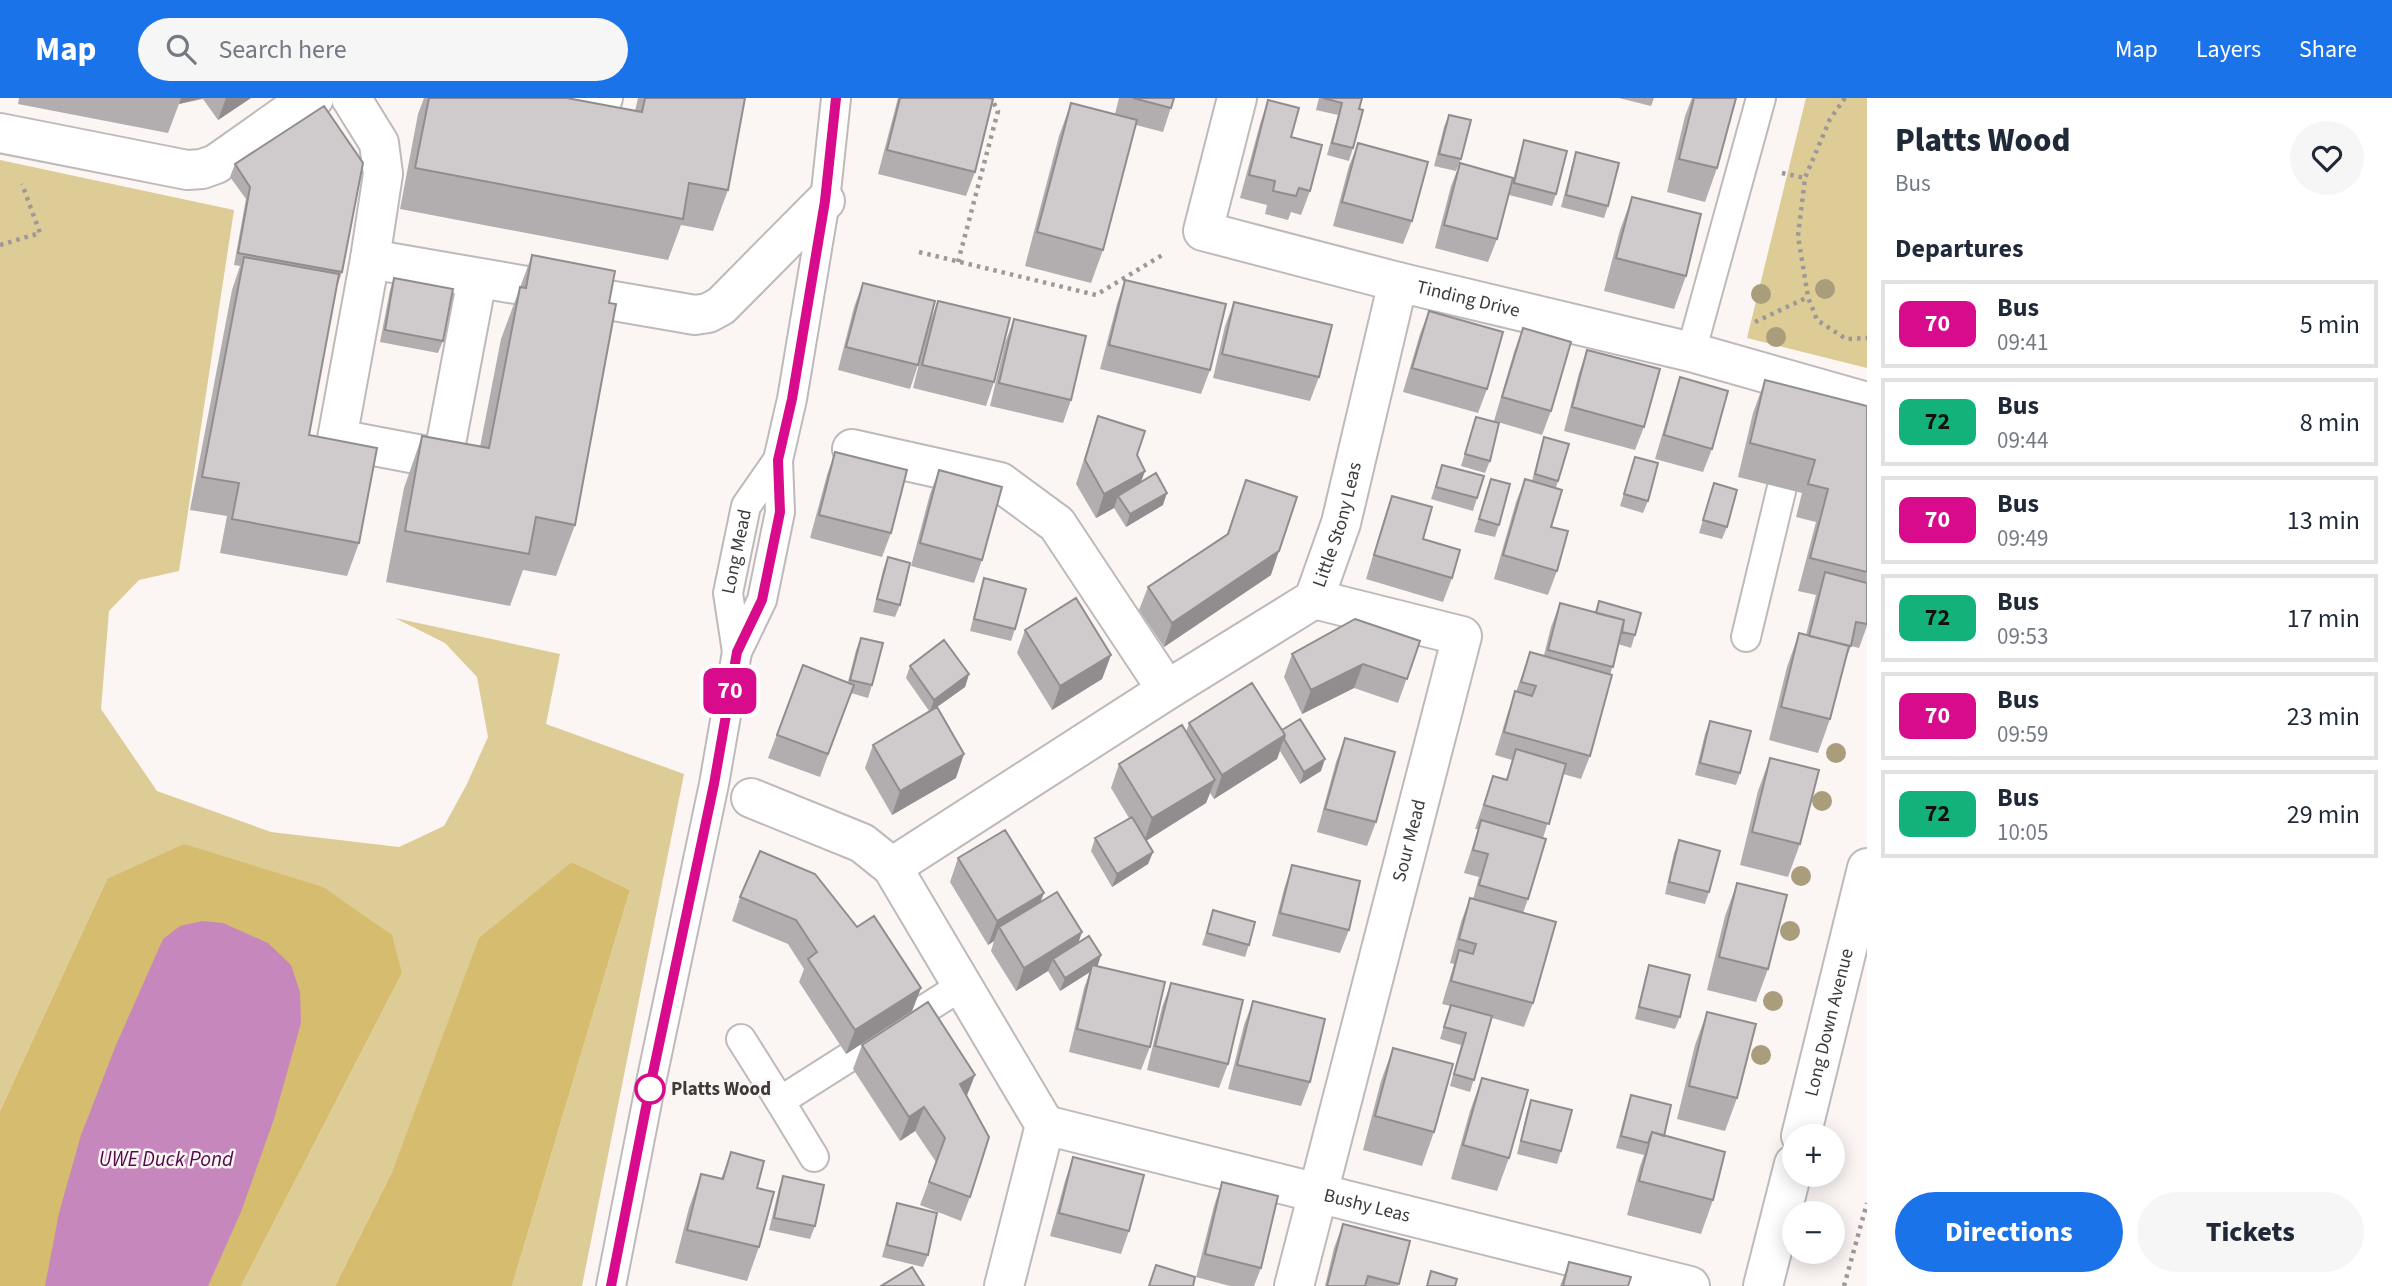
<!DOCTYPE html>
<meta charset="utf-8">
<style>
:root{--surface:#fff;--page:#f6f6f7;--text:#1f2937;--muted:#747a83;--line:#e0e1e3;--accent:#1a73e8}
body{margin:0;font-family:"Source Sans 3",sans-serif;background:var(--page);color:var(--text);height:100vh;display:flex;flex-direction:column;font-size:26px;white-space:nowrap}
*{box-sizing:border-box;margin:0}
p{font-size:23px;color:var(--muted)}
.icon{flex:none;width:38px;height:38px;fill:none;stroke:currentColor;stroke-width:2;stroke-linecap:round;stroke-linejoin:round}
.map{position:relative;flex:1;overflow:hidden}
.details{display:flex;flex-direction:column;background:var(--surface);width:525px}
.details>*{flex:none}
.badge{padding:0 14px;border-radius:10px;font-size:24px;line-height:46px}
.fabs{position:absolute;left:1782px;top:1026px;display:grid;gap:14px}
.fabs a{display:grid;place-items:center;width:63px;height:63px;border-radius:50%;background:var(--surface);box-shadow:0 4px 18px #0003;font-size:35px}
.map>.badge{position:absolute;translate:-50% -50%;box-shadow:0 0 0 4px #fff}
h2{padding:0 28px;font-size:26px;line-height:63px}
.round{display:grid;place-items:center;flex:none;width:74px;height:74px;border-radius:37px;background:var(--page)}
.overview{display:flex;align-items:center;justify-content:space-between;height:119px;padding:0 28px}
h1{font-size:33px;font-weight:800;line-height:52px}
.action{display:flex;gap:14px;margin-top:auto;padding:14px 28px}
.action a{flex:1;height:80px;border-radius:42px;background:var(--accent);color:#fff;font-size:28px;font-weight:800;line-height:80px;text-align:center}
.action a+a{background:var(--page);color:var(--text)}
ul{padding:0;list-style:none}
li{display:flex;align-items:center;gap:21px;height:88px;margin:0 14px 10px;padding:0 14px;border:4px solid var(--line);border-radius:0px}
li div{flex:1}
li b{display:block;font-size:26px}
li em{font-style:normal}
li .badge{min-width:77px;font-weight:700;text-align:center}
header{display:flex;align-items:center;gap:42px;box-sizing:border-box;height:98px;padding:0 35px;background:var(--accent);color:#fff}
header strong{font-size:33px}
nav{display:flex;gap:38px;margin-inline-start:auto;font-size:24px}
.search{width:490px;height:63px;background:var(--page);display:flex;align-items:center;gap:18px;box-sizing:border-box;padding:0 24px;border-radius:38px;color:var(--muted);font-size:26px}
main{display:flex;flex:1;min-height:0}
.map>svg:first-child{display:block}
.green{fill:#decc96}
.forest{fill:#d6bc6e}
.water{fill:#c688bc}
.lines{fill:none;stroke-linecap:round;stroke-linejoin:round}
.service-casing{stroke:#bfbab9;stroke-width:32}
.minor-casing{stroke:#bfbab9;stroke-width:42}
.tertiary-casing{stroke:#bfbab9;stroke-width:42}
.path{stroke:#9d9998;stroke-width:4.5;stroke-dasharray:3.5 5;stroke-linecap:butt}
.service{stroke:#fff;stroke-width:28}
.minor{stroke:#fff;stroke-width:38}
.tertiary{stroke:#fff;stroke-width:38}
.tree{fill:#a99d7c}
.wall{fill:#b2aeaf}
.shaded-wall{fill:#918d8e}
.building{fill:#cfcacb;stroke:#918d8e;stroke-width:2}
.line-casing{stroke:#fff;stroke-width:16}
.line{stroke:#d70b8c;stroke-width:10}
.stop-dot{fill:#fff;stroke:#d70b8c;stroke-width:3.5}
.labels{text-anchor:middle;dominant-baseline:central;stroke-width:5;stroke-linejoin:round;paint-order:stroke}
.street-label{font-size:19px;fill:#3d3b3a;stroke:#fbf5f4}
.stop-label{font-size:19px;font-weight:bold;fill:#3d3b3a;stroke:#fbf5f4;text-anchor:start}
.water-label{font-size:21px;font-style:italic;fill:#55094e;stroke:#fbf5f4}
</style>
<header>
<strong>Map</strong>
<div class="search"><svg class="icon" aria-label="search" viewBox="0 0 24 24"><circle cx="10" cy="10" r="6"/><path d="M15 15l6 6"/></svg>Search here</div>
<nav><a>Map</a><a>Layers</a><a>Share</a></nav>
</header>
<main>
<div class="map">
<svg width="1867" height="1188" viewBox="0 0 1867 1188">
<rect width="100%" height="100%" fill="#fbf5f4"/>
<!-- green -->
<path class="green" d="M1806,0h61v270l-120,-30z
M0,62l234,50 -55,361 -40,9 -30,31 -8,98 56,82 114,41 128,15 45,-21 23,-42 21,-47 -11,-60 -32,-34 -50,-25 165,36 -14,70 138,50 -102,512h-70l118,-396 -58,-28 -179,308 -58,116h-94l161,-313 -295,-94 -107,232z"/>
<!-- forest -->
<path class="forest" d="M184,746l139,43 69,48 10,38 -161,313h-241v-175l107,-232z
M572,764l58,28 -118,396h-177l58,-116 86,-232z"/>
<!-- water -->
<path class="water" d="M202,823l21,2 45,20 23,22 9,27 1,31 -27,96 -33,93 -33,74h-163l14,-73 22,-78 35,-90 47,-106 17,-13z"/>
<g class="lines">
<defs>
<g id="service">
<path d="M1691,254l70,-254"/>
<path d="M1746,539l36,-150"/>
<path id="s1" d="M737,554l-9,-59 18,-87 32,-46"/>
<path d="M741,941l39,62 183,-116"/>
<path d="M780,1003l34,56"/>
<path d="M611,1188l39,-199 64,-303 23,-132 25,-52 18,-88 -2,-52 14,-61 33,-198 11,-103"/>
</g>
<g id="minor">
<path d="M351,0l28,45 4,31 -13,85 -33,180 106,20 34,-180"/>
<path d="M508,0c32,7 67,24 95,0"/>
<path id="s2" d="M1237,0l-34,133 195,51 293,70 176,50"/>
<path d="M0,35l187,37 15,-1 14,-5 82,-58 16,-8"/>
<path d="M370,161l325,56 13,-2 13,-7 104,-105"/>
<path d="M852,351l148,33 57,42 110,166"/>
<path d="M751,700l111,45 30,24 153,258 -41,161"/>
<path id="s3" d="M892,769l275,-177 147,-91 27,-76 57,-241"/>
<path id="s4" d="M1045,1027l645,161"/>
<path id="s5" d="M1294,1188l168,-650 -148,-37"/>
</g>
<g id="tertiary">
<path id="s6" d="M1801,1038l66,-268"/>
<path d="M1763,1188l31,-122"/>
</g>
</defs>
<!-- service casing -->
<use href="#service" class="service-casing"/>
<!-- minor casing -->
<use href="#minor" class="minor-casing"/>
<!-- tertiary casing -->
<use href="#tertiary" class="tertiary-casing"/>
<!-- path -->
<path class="path" d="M1845,0l-15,21 -25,59 -7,58 10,61 9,23 29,19 21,-1
M1782,75l23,5
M0,147l40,-12 -18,-49
M919,154l177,43 68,-41
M958,164l40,-151 -7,-13
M1755,224l53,-25
M1844,1188l23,-83"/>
<!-- service -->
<use href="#service" class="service"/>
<!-- minor -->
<use href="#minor" class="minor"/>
<!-- tertiary -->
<use href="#tertiary" class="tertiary"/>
</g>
<!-- trees -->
<g class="tree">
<circle cx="1825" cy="191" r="10"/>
<circle cx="1761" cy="196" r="10"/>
<circle cx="1776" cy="239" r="10"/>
<circle cx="1836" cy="655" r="10"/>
<circle cx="1822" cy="703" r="10"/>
<circle cx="1801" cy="778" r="10"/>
<circle cx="1790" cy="833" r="10"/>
<circle cx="1773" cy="903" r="10"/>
<circle cx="1761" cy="957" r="10"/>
</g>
<!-- wall -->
<path class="wall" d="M19,0h232l-33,22 -15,-21 -24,5 -11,29 -150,-29z
M424,0h143l68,13 3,-13h107l-17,92 -15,41 -32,-6 -13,35 -268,-51 18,-95z
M898,0h90l-13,74 -9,24 -88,-22z
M1119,0h55l-11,34 -27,-7 -33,125 -12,33 -66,-17 34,-130 12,-33 44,11z
M1319,0h43l-9,50 -4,13 -22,-6 11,-40 -22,-5z
M1619,0h35l-3,8z
M1692,0h44l-19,70 -12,34 -38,-10 18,-76z
M1268,2l23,37 19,54 -9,24 -10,-3 -3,8 -23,-6 2,-9 -27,-7 20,-74z
M1449,17l12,44 -5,12 -22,-5 10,-39z
M1524,42l32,54 -4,12 -43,-11 11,-42z
M1358,45l54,78 -9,23 -70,-18 16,-60z
M1576,54l32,54 -4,12 -43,-11 11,-42z
M1460,65l37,76 -9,23 -53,-14 16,-62z
M235,66l107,108 -4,12h-1l-28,151 50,108 -12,33 -127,-23 7,-37 -37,-6 42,-220 8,-24 -6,-1 12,-66 -16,-22z
M1632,99l54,79 -12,33 -70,-18 16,-61z
M532,157l77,48 -34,222 -19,51 -33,-6 -13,36 -124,-24 18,-94 18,-52 58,11 21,-108z
M394,180l49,63 -5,12 -58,-11 10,-52z
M1125,182l85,90 -9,24 -101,-25 17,-65z
M863,185l55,82 -8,24 -72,-19 16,-63z
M938,203l56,81 -8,24 -73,-18 16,-64z
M1234,204l85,75 -9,24 -97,-23 12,-52z
M1429,213l58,78 -9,24 -75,-21 17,-58z
M1014,221l57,81 -8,23 -73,-17 15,-63z
M1523,230l28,83 -9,24 -48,-14 20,-69z
M1587,252l57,77 -9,23 -71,-19 15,-58z
M1680,279l32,72 -9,23 -48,-13 17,-58z
M1765,282l102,26v220l-8,22 -8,-2 -8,20 -13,53 -12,34 -49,-13 18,-73 12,-34 7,2 10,-40 -18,-4 18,-69 -20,-5 6,-24 -64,-16 15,-64z
M1098,318l39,39 8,16 -4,11 22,23 -37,22 -12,-19 -18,10 -20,-34 14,-44z
M1476,319l14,44 -5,12 -24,-7z
M1544,339l14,44 -2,7 -5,39 6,44 -9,24 -54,-16 22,-77 9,-23 7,2 8,-32z
M835,354l56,81 -9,24 -72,-19 17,-63z
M1635,359l13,44 -5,12 -23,-7z
M1442,367l35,33 -4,13 -42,-12z
M939,372l43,90 -8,23 -63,-17 19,-72z
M1491,381l8,46 -4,12 -21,-5z
M1246,382l25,95 -107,72 -25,-37 9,-23 79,-53z
M1714,385l13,44 -5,12 -23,-6z
M1392,398l60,82 -9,24 -77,-23 18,-60z
M888,459l12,48 -5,12 -22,-5 10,-42z
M984,480l31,51 -4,12 -41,-10 10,-40z
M1599,503l36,34 -4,13 -13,-4 -28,112 -9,23 -18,-5 -20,64 -15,61 -5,14 10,90 -9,24 -32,-9 -22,74 -20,-6 11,-41 -21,-6 10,-33 -8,-2 12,-40 -4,-1 11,-41 9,-24 3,1 6,-22 -15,-4 14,-44h-3l18,-53 13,4 6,-20 -17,-5 12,-40 8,-24 1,1 14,-40 14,3 7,-28 9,-24 35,10z
M1025,532l86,25 -9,24 -50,31 -35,-57z
M861,540l11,47 -4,13 -17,-5 -31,84 -52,-19 35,-93 45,17 8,-32z
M1420,543l-22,62 -44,-15 -52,26 -18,-37 8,-23z
M910,568l59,8 -4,13 -28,20 19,71 -64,37 -27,-47 8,-23 56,-34 -23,-33z
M1710,623l30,52 -4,12 -41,-10 10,-41z
M1189,625l93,7 39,41 -21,13 -20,-33 -3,8 -63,40 -4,-6 -4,10 -60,38 7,11 -5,12 -36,23 -21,-36 4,-13 34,-20 -18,-30 8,-24 67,-32z
M1345,640l31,84 -9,24 -50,-14 19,-70z
M1770,660l30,86 -12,33 -48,-12 18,-74z
M1679,742l30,52 -4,12 -40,-10 9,-41z
M958,760l83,44 37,41 23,12 -4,11 53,81 -9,23 -72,-18 15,-64 6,-16 -30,19 -12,-20 -32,20 -25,-40 3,-10 -6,4 -38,-63z
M1292,767l57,65 -9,23 -68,-17 12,-47z
M1737,785l31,86 -12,33 -49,-12 18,-74z
M740,799l117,30 64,61 -9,23 -66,43 -47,-72 5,-13 -16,-25 -56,-23z
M1213,812l36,35 -4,12 -43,-12z
M1649,867l31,52 -5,12 -40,-10 10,-41z
M1171,885l57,81 -9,24 -72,-18 15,-63z
M1253,903l57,81 -9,24 -73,-17 16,-64z
M1707,914l30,86 -12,33 -48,-12 18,-74z
M862,947l105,51 3,101 -9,24 -41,-16 16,-43 -21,-31 -15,10 -47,-72z
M1393,950l41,84 -12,34 -59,-16 18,-69z
M1482,980l27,80 -12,33 -46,-12 19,-68z
M1631,997l33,41 49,64 -12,34 -74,-19 13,-49 4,-11 -28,-7 11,-41z
M1531,1002l30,51 -4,13 -40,-10 10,-42z
M731,1054l26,36 2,59 -12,34 -72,-18 14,-55 12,-34 20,5z
M1073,1059l56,74 -8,23 -71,-18 15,-55z
M783,1078l32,50 -5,13 -41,-9 10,-42z
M1222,1084l39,86 -7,18h-24l-34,-9 18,-71z
M897,1105l31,52 -5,12 -41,-10 11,-41z
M1343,1126l67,17 -12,45h-73l9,-38z
M1569,1164l59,24h-68z"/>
<!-- shaded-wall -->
<path class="shaded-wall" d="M181,0h22l-24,6z
M226,0h25l-33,22z
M1145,373l-9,23 -18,2 -4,12 -18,10 8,-24z
M1167,395l-4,12 -37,22 4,-13z
M1279,453l-8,24 -107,72 8,-24z
M1111,557l-9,24 -50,31 8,-24z
M1363,566l-9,24 -52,26 9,-24z
M969,576l-4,13 -35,25 4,-12z
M1285,637l-8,24 -63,40 8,-24z
M964,656l-8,24 -64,37 8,-24z
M1325,661l-4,12 -21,13 4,-12z
M1215,682l-9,23 -62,39 8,-24z
M1153,754l-5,12 -36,23 5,-13z
M1044,795l-9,23 -36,11 -5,14 -6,4 9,-24z
M1082,834l-8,24 -21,3 -5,12 -32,20 8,-23z
M1101,857l-4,13 -5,-3 -2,7 -30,19 5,-13z
M921,890l-9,23 -66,43 9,-24z
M975,977l-9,23 -6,-14z
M924,1009l-9,24 -15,10 9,-24z"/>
<!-- building -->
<path class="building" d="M429,0h138l75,14 3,-14h100l-17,92 -39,-7 -6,36 -268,-51z
M900,0h88l5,1 -18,73 -88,-22z
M1133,0h41l-3,10z
M1323,0h39l-3,11 4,1 -10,38 -21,-5 10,-40z
M1694,0h42l-19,70 -38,-9z
M1268,2l31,8 -8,29 31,8 -12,46 -11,-3 -3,8 -23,-5 2,-10 -26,-6z
M1071,5l66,17 -34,130 -66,-18z
M324,8l39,57 -21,109 -104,-19 12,-66 -15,-23z
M1449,17l22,5 -10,39 -22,-5z
M1524,42l43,11 -11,43 -42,-11z
M1358,45l70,19 -16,59 -70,-19z
M1576,54l43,11 -11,43 -42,-11z
M1460,65l53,15 -16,61 -53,-14z
M1632,99l69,17 -15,62 -70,-18z
M532,157l83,16 -6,32 7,1 -41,221 -39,-8 -7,37 -124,-23 17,-95 67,12 31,-161 6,1z
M244,159l95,17 -30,161 68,13 -18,95 -127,-24 7,-36 -37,-6z
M394,180l59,11 -10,52 -58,-11z
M1125,182l101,24 -16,66 -101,-25z
M863,185l72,18 -17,64 -72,-18z
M938,203l72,17 -16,64 -72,-17z
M1234,204l98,23 -13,52 -97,-23z
M1429,213l74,21 -16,57 -75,-21z
M1014,221l72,17 -15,64 -72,-17z
M1523,230l48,14 -20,69 -49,-14z
M1587,252l73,19 -16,58 -72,-20z
M1680,279l48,14 -16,58 -48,-14z
M1765,282l102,26v166l-57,-14 18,-69 -20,-5 7,-24 -65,-17z
M1098,318l47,15 -8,24 8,16 -41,23 -19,-34z
M1476,319l23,6 -9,38 -25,-7z
M1544,339l25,7 -11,37 -23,-7z
M835,354l72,18 -16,63 -72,-18z
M1635,359l23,6 -10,38 -24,-7z
M1442,367l42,11 -7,22 -41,-11z
M939,372l63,17 -20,73 -62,-17z
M1156,375l11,20 -37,21 -12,-18z
M1491,381l19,5 -11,41 -20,-6z
M1525,381l37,11 -11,37 17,4 -11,40 -54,-16z
M1246,382l51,17 -18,54 -107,72 -24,-36 80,-53z
M1714,385l23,7 -10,37 -24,-7z
M1392,398l40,11 -9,32 37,11 -8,28 -78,-23z
M888,459l22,6 -10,42 -23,-6z
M1825,474l42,11v41l-11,-2 -5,24 -42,-10z
M984,480l42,11 -11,40 -41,-10z
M1076,500l35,57 -51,31 -35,-56z
M1599,503l42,12 -6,22 -13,-3 2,-12 -28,-7z
M1560,505l64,17 -11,47 -65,-17z
M1355,521l65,22 -13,38 -44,-15 -52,26 -19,-36z
M1799,535l50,13 -19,73 -49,-12z
M861,540l22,5 -11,42 -22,-5z
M944,542l25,34 -35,26 -24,-34z
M1530,554l82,23 -22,81 -86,-24 11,-41 17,5 4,-10 -15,-4z
M803,567l51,20 -26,69 -51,-19z
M1252,585l33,52 -63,40 -33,-52z
M937,609l27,47 -64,37 -27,-46z
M1300,621l25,40 -21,13 -20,-33 1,-4 -3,-5z
M1710,623l41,10 -11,42 -40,-10z
M1182,627l33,55 -63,38 -33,-54z
M1345,640l50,14 -19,70 -51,-13z
M1516,651l50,15 -17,60 -65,-19 9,-29 14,4z
M1770,660l49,12 -19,74 -48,-12z
M1132,719l21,35 -36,22 -22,-36z
M1481,722l65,19 -18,60 -49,-14 9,-31 -15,-4z
M1005,732l39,63 -47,28 -39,-63z
M1679,742l41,11 -11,41 -40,-10z
M760,753l55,23 42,53 17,-11 47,72 -66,42 -47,-71 9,-7 -21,-32 -56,-23z
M1292,767l68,16 -11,49 -69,-17z
M1737,785l50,12 -19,74 -49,-12z
M1057,794l25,40 -58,36 -25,-41z
M1470,800l86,24 -23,81 -82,-22 8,-31 14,4 3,-10 -17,-5z
M1213,812l42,12 -6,23 -42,-12z
M1089,838l12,19 -36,23 -12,-19z
M1092,867l73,17 -15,65 -73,-18z
M1649,867l41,10 -10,42 -41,-10z
M1171,885l72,17 -15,64 -73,-18z
M1253,903l72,18 -15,63 -73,-17z
M928,904l47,73 -15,9 29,53 -19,60 -41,-15 16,-44 -21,-31 -15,10 -47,-72z
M1451,907l41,11 -18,64 -20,-6 12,-41 -22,-6z
M1707,914l49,12 -19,74 -48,-12z
M1393,950l60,16 -19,68 -59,-16z
M1482,980l46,12 -19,68 -46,-13z
M1631,997l40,10 -7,31 -12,-4 -4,11 -27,-7z
M1531,1002l41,10 -11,41 -40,-10z
M1652,1034l73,20 -12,48 -74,-19z
M731,1054l33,9 -7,27 17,4 -15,55 -72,-17 14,-56 22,5z
M1073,1059l71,18 -15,56 -70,-18z
M783,1078l41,9 -9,41 -41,-8z
M1222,1084l56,14 -17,72 -56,-14z
M897,1105l40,10 -9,42 -41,-10z
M1343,1126l67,17 -11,43 -31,-8 -3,10h-38z
M1569,1164l62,15 -3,9h-65z
M1156,1167l39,12 -2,9h-44z
M912,1169l12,19h-43z
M1431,1173l26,8 -2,7h-28z"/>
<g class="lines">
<defs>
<path id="line" d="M611,1188l39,-199 64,-303 23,-132 25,-52 18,-88 -2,-52 14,-61 33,-198 11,-103"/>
</defs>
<!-- line casing -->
<use href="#line" class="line-casing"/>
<!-- line -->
<use href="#line" class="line"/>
</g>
<!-- markers -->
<circle class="stop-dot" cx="650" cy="991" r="14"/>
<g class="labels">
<!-- street labels -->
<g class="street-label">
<text stroke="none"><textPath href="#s2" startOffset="411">Tinding Drive</textPath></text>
<text stroke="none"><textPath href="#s3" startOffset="578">Little Stony Leas</textPath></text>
<text stroke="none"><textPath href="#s1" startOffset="102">Long Mead</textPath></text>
<text stroke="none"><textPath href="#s5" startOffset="460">Sour Mead</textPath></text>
<text stroke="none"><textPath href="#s6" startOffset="117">Long Down Avenue</textPath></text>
<text stroke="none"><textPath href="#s4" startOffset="332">Bushy Leas</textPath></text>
</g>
<!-- stop labels -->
<g class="stop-label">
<text x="671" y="991">Platts Wood</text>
</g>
<!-- water labels -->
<g class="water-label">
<text x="166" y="1061">UWE Duck Pond</text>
</g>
</g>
</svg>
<div class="fabs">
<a>+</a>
<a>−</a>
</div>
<b class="badge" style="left:730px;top:593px;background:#d70b8c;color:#fff">70</b>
</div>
<section class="details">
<div class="overview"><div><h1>Platts Wood</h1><p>Bus</p></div><a class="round"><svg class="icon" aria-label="heart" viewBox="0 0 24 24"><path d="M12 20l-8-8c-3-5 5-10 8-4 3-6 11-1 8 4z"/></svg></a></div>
<h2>Departures</h2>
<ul>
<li><span class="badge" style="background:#d70b8c;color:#fff">70</span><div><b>Bus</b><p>09:41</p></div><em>5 min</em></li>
<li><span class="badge" style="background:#13b27b;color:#111">72</span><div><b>Bus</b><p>09:44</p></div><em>8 min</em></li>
<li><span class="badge" style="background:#d70b8c;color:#fff">70</span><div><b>Bus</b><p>09:49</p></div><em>13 min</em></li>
<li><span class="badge" style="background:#13b27b;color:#111">72</span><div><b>Bus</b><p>09:53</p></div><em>17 min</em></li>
<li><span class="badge" style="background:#d70b8c;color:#fff">70</span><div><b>Bus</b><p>09:59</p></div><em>23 min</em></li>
<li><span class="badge" style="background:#13b27b;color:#111">72</span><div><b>Bus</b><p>10:05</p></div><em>29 min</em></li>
</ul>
<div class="action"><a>Directions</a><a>Tickets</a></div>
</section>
</main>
